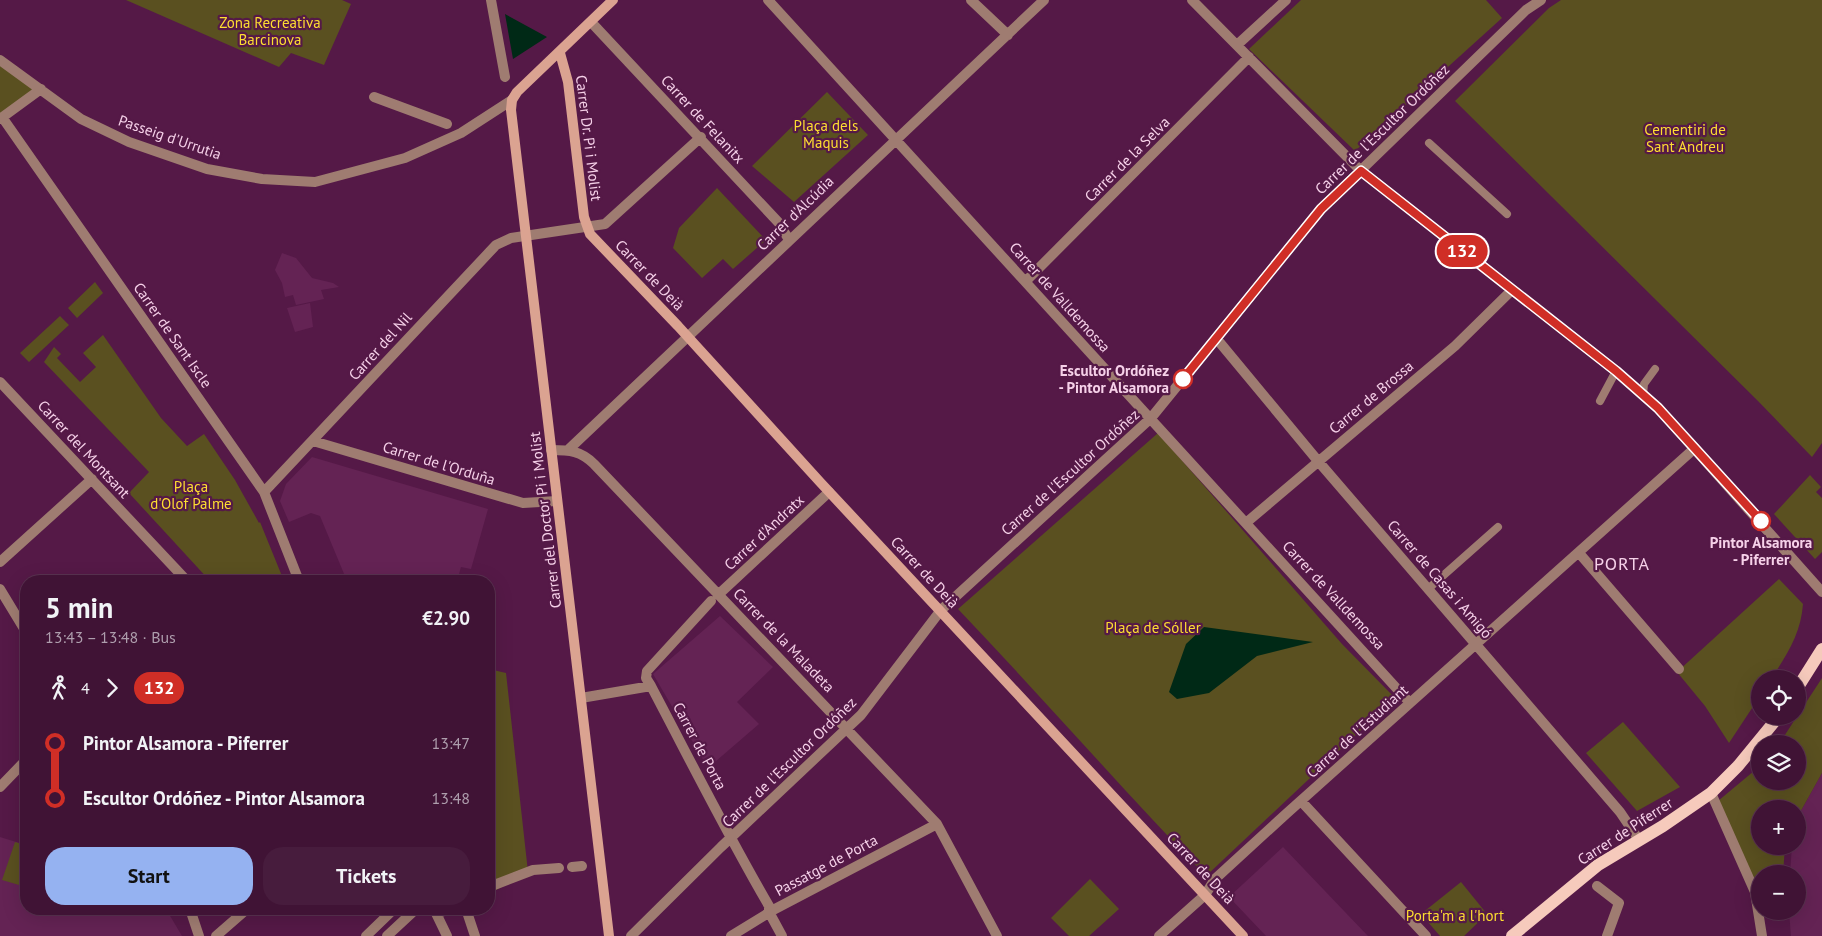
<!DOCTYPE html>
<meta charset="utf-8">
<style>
:root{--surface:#401335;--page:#471c3d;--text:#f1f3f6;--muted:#ae9ead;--line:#593250;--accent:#95b2f1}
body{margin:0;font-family:"PT Sans",sans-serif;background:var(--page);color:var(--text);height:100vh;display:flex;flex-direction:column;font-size:19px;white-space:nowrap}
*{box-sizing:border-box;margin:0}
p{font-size:16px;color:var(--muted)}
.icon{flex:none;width:28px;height:28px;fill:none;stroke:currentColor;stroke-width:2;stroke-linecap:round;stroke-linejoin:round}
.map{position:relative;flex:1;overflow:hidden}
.drawer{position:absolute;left:20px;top:575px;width:475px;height:340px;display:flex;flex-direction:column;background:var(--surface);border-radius:20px;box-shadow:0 5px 20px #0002,0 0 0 1px var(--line)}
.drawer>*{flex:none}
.badge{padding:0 10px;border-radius:16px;font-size:18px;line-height:32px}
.fabs{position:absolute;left:1751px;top:670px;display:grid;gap:10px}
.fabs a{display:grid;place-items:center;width:55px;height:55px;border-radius:50%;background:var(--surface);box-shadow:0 5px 20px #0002,0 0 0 1px var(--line);font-size:25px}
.map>.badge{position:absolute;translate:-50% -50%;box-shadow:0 0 0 2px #fff}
.legs{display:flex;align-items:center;gap:8px;height:55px;padding:0 25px;font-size:16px}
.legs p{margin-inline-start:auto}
.overview{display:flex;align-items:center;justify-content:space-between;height:85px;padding:0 25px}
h1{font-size:28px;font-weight:600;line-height:38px}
.primary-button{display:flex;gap:10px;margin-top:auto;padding:10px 25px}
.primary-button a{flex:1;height:58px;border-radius:20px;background:var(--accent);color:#111;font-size:20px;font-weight:600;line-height:58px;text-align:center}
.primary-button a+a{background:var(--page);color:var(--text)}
ul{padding:0 25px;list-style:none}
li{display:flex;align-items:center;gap:18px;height:55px;font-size:19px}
li i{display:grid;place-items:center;width:8px;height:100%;margin:0 6px;background:currentColor}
li i::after{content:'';width:12px;height:12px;margin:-6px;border:4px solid;border-radius:50%;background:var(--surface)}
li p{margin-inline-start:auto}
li:first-child i{background:linear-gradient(#0000 50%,currentColor 0)}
li:last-child i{background:linear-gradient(currentColor 50%,#0000 0)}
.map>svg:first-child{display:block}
.built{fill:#642354}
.green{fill:#5a5020}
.water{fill:#002916}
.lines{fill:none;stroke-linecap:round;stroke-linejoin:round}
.lane{stroke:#9f7c71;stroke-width:8}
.street{stroke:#9f7c71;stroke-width:10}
.secondary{stroke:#dba391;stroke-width:10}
.primary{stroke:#f6cabc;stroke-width:12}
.line-1-casing{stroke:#fff;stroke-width:11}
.line-1{stroke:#d02e26;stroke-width:8}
.stop-1-dot{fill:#fff;stroke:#d02e26;stroke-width:2.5}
.labels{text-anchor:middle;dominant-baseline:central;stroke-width:4.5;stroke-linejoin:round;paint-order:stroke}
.park-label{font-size:15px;fill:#fdde31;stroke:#551947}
.street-label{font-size:15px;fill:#f6d1e9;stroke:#551947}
.stop-label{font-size:15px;font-weight:bold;fill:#f6d1e9;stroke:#551947;text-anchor:end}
.quarter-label{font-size:18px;letter-spacing:1px;fill:#f6d1e9;stroke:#551947}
</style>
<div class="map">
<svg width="1822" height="936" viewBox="0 0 1822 936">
<rect width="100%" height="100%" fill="#551947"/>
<!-- built -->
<path class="built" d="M282,253l14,5 16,20 21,5 6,4 -18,3 3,9 -28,6 -3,-10 -8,2 -3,-14 -7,-13z
M310,303l3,24 -18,5 -8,-24z
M312,457l176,52 -17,60 -10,-2 -4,14h-110l-27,-65 -9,-3 -22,9 -9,-21 6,-17z
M720,616l53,51 -36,35 22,22 -51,44 -55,-94z
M1822,773v163h-31l-2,-25h9v-37h-8l2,-28h6v-30z
M0,837l26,8v64h140l16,27h-182z
M1283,847l62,65 23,24h-102l-37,-39z"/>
<!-- green -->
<path class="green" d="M126,0h216l9,4 -27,61 -33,-12 -12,14z
M1301,0h185l16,18 -147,133 -106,-102z
M1561,0h261v443l-10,14 -54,-56 -303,-300 94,-93z
M0,60l41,29 -41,30z
M827,92l41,43 -74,67 -42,-36z
M717,188l49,52 -33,29 -10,-10 -21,19 -29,-30 6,-20z
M95,282l8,11 -26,25 -9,-10z
M60,316l9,9 -40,37 -9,-9z
M103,335l58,83 26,28 17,-12 31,46 24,43 1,-1 24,59h-74l-81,-88 20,-21 -105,-110 10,-15 7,7 -4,4 23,24 16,-15 -13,-14z
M1158,433l184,211 53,54 -189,178c-85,-88 -164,-179 -248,-267z
M1810,475l11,12 -5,5 6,6v54l-7,7 -41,-45z
M1779,579l24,25c-2,29 -16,51 -32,75h-11v17l-31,47 -24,-37 -28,-34z
M489,669l17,4 22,199 -39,22z
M1822,678v95l-24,43v-7h-38v37h25l-2,28h-23v32l-42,-105 42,-35v15h38v-37h-19z
M1623,722l57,65 -43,24 -51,-58z
M15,842l11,3v42l-24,-7z
M1090,879l29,30 -30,27h-20l-18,-18z
M1461,882l26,32 -23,22h-24l-19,-22z"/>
<!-- water -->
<path class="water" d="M505,14l42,23 -34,22z
M1204,627l109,15 -56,14 -48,37 -32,6 -8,-7 17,-48z"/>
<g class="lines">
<!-- lane -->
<path class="lane" d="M1429,143l78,71
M1643,395l1,-11 11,-15
M1600,401l16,-30
M1428,589l70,-62"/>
<!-- street -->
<path class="street" d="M491,0l14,77
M768,0l642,703
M971,0l37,35
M1192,0l169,171 255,200 42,37 164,184
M591,22l188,201 10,17
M1237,45l49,-45
M0,60l81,59 48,23 78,27 55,10 53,3 90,-24 56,-25 51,-33
M374,97l73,27
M2,117l262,375 35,89
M0,119l41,-30
M1026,281l223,-224
M1216,338l102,123 302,351 19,28
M0,382l187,199
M313,441l210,62 34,-2
M551,450c19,0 30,1 43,14l343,360 60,112
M568,450l476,-450
M264,492l232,-247 15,-7 94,-14 96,-87
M1247,522l208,-176 57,-56
M1579,553l100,116
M0,562l92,-83
M0,589l26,43
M719,594l110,-102
M651,686l-5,-8 1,-7 64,-70
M581,698l70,-12c39,74 76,148 118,220v6l13,24
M0,787l26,-27
M1711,793l44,99 7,44
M1301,801l125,135
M572,867l10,-1
M1597,886l22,17 -12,33
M489,887l44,-17 26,-2
M190,909l9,27
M434,909l13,27
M466,909l9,27
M437,914l11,-5
M216,936l31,-27
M366,936l28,-27
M387,936l29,-27
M631,936l90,-89 140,-132 80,-105 210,-192 170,-209 205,-199 15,-10
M731,936l44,-27 162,-85
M1159,936l46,-41 10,-16 71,-65 409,-366"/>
<!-- secondary -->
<path class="secondary" d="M560,53l8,29 16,135 6,17 88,92 142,156 423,454
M609,936l-98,-826 1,-10 5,-8 96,-92"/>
<!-- primary -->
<path class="primary" d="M1798,687l24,-38
M1512,936l86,-71 65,-39 48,-33 27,-27 41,-50"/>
</g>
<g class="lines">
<defs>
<path id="line-1" d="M1183,379l138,-170 40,-38 255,200 42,37 103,113"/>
</defs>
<!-- line-1 casing -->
<use href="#line-1" class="line-1-casing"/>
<!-- line-1 -->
<use href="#line-1" class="line-1"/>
</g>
<!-- markers -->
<g class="stop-1-dot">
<circle cx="1183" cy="379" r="9"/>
<circle cx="1761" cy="521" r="9"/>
</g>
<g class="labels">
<!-- park labels -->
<g class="park-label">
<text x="270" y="22">Zona Recreativa<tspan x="270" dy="17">Barcinova</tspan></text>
<text x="826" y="125">Plaça dels<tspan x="826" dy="17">Maquis</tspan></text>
<text x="1685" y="129">Cementiri de<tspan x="1685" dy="17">Sant Andreu</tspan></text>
<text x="191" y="486">Plaça<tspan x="191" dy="17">d'Olof Palme</tspan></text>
<text x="1153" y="627">Plaça de Sóller</text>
<text x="1455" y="915">Porta'm a l'hort</text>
</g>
<!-- street labels -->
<g class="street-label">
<text transform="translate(703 119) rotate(47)">Carrer de Felanitx</text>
<text transform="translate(1382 129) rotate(-44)">Carrer de l'Escultor Ordóñez</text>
<text transform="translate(170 137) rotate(19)">Passeig d'Urrutia</text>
<text transform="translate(589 138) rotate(83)">Carrer Dr. Pi i Molist</text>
<text transform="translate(1127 159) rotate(-45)">Carrer de la Selva</text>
<text transform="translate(795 213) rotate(-44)">Carrer d'Alcúdia</text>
<text transform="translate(650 275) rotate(46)">Carrer de Deià</text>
<text transform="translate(1060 297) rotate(48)">Carrer de Valldemossa</text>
<text transform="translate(173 335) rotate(55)">Carrer de Sant Iscle</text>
<text transform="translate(380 346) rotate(-48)">Carrer del Nil</text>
<text transform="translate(1371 397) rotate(-40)">Carrer de Brossa</text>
<text transform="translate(84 449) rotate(47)">Carrer del Montsant</text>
<text transform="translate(439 463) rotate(17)">Carrer de l'Orduña</text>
<text transform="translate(1070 472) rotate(-42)">Carrer de l'Escultor Ordóñez</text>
<text transform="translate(545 520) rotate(-97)">Carrer del Doctor Pi i Molist</text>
<text transform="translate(764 532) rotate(-43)">Carrer d'Andratx</text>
<text transform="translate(925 572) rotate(47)">Carrer de Deià</text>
<text transform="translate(1440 579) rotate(49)">Carrer de Casas i Amigó</text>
<text transform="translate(1334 595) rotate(47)">Carrer de Valldemossa</text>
<text transform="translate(784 640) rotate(46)">Carrer de la Maladeta</text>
<text transform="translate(1357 731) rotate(-42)">Carrer de l'Estudiant</text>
<text transform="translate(700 746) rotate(62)">Carrer de Porta</text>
<text transform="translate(789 762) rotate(-44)">Carrer de l'Escultor Ordóñez</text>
<text transform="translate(1625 831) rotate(-33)">Carrer de Piferrer</text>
<text transform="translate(826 865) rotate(-28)">Passatge de Porta</text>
<text transform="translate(1201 868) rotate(47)">Carrer de Deià</text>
</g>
<!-- stop labels -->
<g class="stop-label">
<text x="1169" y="370">Escultor Ordóñez<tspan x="1169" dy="17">- Pintor Alsamora</tspan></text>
<text x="1761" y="542" text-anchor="middle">Pintor Alsamora<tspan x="1761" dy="17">- Piferrer</tspan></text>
</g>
<!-- quarter labels -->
<g class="quarter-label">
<text x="1622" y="563">PORTA</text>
</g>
</g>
</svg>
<div class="fabs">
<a><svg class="icon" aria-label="locate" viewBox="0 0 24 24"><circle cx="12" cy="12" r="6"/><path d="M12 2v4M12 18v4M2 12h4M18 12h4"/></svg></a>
<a><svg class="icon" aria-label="layers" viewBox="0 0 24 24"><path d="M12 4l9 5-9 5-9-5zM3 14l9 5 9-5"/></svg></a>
<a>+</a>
<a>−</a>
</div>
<b class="badge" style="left:1462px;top:251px;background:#d02e26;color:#fff">132</b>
<section class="drawer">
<div class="overview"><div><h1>5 min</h1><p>13:43 – 13:48 · Bus</p></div><b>€2.90</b></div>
<div class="legs"><svg class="icon" aria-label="walk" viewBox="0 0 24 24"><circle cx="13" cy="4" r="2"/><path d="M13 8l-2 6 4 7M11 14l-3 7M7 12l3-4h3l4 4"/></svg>4<svg class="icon" aria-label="forward" viewBox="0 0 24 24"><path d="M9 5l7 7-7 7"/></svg><b class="badge" style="background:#d02e26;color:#fff">132</b></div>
<ul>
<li><i style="color:#d02e26"></i><b>Pintor Alsamora - Piferrer</b><p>13:47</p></li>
<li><i style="color:#d02e26"></i><b>Escultor Ordóñez - Pintor Alsamora</b><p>13:48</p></li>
</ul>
<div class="primary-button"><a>Start</a><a>Tickets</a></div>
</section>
</div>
